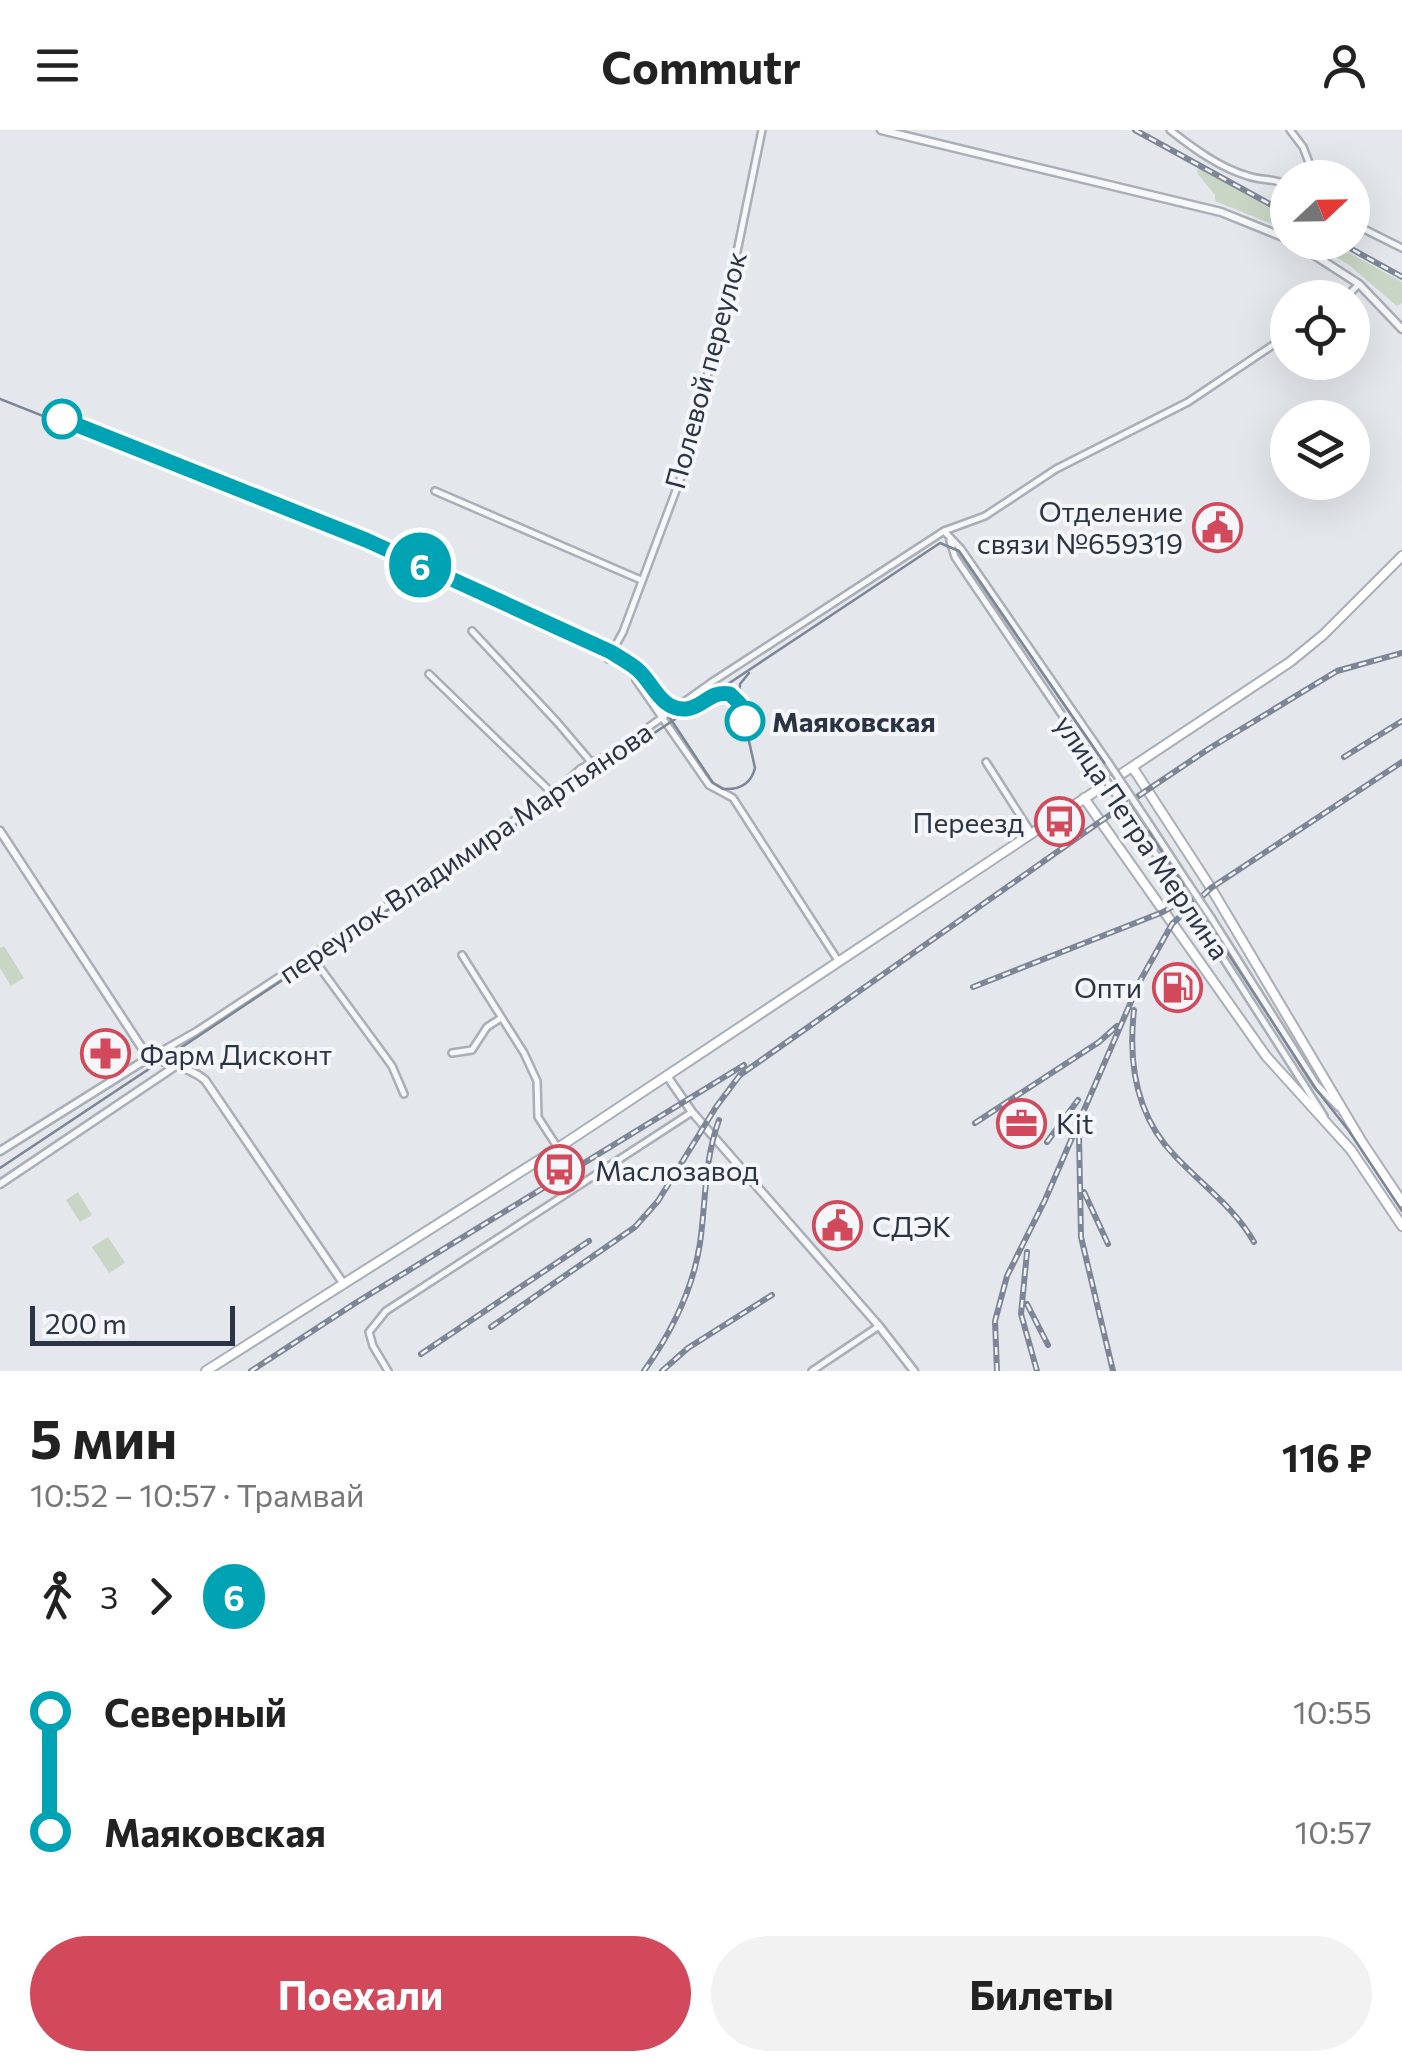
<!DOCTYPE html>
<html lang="ru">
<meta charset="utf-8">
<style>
:root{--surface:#fff;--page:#f2f2f2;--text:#222;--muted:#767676;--accent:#d1495b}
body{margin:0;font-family:Commissioner,sans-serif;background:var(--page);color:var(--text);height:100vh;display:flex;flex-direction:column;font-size:38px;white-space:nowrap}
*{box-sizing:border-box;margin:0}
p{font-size:32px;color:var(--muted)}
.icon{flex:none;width:55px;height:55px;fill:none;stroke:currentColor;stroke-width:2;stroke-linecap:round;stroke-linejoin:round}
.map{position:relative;height:1241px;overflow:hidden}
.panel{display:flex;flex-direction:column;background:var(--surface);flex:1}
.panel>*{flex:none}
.badge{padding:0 20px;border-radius:32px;font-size:35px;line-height:65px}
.needle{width:65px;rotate:68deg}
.controls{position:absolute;left:1270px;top:30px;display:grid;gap:20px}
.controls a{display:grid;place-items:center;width:100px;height:100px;border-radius:50%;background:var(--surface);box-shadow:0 10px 40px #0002;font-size:50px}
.scale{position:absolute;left:30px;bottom:25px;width:205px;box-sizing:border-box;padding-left:10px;border:5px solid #2b3445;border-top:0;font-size:28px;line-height:35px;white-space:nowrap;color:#2b3445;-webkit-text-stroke:8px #f4f6f9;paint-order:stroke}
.map>.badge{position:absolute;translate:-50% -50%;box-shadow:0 0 0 5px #fff}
.legs{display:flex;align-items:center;gap:15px;height:110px;padding:0 30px;font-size:32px}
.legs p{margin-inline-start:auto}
.summary{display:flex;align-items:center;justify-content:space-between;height:170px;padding:0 30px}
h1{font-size:55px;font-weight:700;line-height:75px}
.action{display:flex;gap:20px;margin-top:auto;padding:20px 30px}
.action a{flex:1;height:115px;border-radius:60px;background:var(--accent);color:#fff;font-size:40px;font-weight:700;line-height:115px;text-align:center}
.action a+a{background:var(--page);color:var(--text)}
ul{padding:0 30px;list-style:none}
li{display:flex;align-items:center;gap:35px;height:120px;font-size:38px}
li i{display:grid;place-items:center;width:15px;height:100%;margin:0 12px;background:currentColor}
li i::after{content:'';width:25px;height:25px;margin:-12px;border:8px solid;border-radius:50%;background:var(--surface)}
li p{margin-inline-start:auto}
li:first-child i{background:linear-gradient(#0000 50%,currentColor 0)}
li:last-child i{background:linear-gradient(currentColor 50%,#0000 0)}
header{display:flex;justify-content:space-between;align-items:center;height:130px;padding:0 30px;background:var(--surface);font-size:45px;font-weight:700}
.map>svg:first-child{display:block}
.green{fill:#c9d6c5}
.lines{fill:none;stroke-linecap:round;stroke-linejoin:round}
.minor-casing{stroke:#a9aeb7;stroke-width:10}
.tertiary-casing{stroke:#a9aeb7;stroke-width:11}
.secondary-casing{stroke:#a9aeb7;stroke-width:12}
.minor{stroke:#f7f8fa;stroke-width:5}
.tertiary{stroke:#f7f8fa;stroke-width:6}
.secondary{stroke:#fff;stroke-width:8}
.tram{stroke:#7d8696;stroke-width:2.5}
.rail-casing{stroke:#7d8696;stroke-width:6}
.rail{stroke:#f4f6f9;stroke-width:2.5;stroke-dasharray:8;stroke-linecap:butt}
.minor-bridge-casing{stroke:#a9aeb7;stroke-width:10;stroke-linecap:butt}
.minor-bridge{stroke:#f7f8fa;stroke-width:5}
.line-1-casing{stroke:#fff;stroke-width:22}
.line-1{stroke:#00a3b4;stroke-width:15}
.stop-1-dot{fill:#fff;stroke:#00a3b4;stroke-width:5}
.labels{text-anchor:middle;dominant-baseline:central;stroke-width:8;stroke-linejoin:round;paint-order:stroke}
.street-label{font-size:28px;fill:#2b3445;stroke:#f4f6f9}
.poi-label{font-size:28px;fill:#2b3445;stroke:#f4f6f9;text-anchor:start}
.stop-label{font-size:28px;font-weight:bold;fill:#2b3445;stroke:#f4f6f9;text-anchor:start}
</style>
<header><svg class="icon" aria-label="menu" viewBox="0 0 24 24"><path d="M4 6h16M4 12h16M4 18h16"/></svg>Commutr<svg class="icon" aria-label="person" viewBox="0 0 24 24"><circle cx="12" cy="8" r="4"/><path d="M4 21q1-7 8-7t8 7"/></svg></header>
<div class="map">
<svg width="1402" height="1241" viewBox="0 0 1402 1241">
<rect width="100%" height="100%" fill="#e4e7ec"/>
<!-- green -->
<path class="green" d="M1198,37l89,51v12l-72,-29v-6l-18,-22z
M1313,113h18l71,39v21l-5,3 -48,-41z
M4,816l20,32 -13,8 -11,-18v-20z
M78,1062l14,23 -12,7 -14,-22z
M108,1107l17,26 -16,10 -17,-26z"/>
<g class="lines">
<defs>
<path id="minor" d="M1170,0c23,18 50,38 78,46 14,5 26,2 40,9
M1290,0l13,17 12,31
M1352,93l50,25
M1345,168l14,-14
M435,361l206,89
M944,401l17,18 147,213
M950,411l5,16 143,211
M472,501l85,91 34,40
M608,529l15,-27 64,-171 51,-214 24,-117
M429,544l123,119
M636,550l73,105 24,13 106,164
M986,632l46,72
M1152,698l36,55
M1143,705l35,53
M1212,789l104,165 22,23
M1202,795l122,191
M341,806l5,10
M462,825l62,98 13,28 1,36 20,31
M318,835l74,101 12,28
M452,923l20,-3 15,-23 14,-9
M153,926l44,-25 285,-188 78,-55 20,-19 35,-18 97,-69 232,-151 41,-15 71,-47 132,-67 100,-67
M388,1241l-15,-25 -4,-14 17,-21 306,-199
M812,1241l67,-45"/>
<path id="tertiary" d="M881,0l340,82 67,27
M1294,112l65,42 43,45
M0,701l144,220c15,14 42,13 61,29l138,203
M667,946l25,36 187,214 35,45
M0,1021l150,-94
M0,1054l177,-119"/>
<path id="secondary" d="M1133,638l78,120 151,254 40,60
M1084,668l182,258 85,94 51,76
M206,1241l352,-223 732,-486 33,-27 79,-79"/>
</defs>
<!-- minor casing -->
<use href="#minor" class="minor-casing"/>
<!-- tertiary casing -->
<use href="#tertiary" class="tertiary-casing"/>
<!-- secondary casing -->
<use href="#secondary" class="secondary-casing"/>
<!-- minor -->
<use href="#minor" class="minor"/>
<!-- tertiary -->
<use href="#tertiary" class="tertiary"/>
<!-- secondary -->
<use href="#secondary" class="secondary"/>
<!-- tram -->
<path class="tram" d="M0,269l345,137 265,119c9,6 20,11 28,19 18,18 23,39 52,37
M666,582l47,71 10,6c16,1 28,-5 32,-21l-16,-72 1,-12 9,-11
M0,1038l940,-625 19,8 146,213 211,325 33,42 53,80"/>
<defs>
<path id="rail" d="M1135,0l153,84
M1339,112l63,35
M1344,627l58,-36
M973,857l190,-75 23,-13
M1134,880c-6,53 2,106 41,146 27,29 59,51 79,86
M975,993l124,-81 18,-16
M1079,1006l2,101 32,134
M1047,1012l31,-42
M1084,1062l24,52
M1027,1122l-6,62 16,57
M1027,1174l21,41
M491,1197l144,-100 23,-26 58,-94 24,-32 361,-254 109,-73 127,-77 65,-18
M421,1224l168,-113
M251,1241l106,-69 387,-237
M644,1241c27,-38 49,-81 56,-128 6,-42 4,-82 19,-123
M662,1241l26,-23 84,-53
M997,1241l-2,-50 12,-45 38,-76 95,-219 32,-57 39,-36 191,-126"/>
</defs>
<!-- rail casing -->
<use href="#rail" class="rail-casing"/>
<!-- rail -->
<use href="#rail" class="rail"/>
<defs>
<path id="minor-bridge" d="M1108,632l44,66
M1098,638l45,67
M1188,753l24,36
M1178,758l24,37"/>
</defs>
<!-- minor-bridge casing -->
<use href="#minor-bridge" class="minor-bridge-casing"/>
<!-- minor-bridge -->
<use href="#minor-bridge" class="minor-bridge"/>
</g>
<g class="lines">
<defs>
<path id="line-1" d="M62,289l304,121 245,112c9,6 19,11 27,18 15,13 23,41 48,39 18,-2 24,-19 44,-15l10,10 5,17"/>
</defs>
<!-- line-1 casing -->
<use href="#line-1" class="line-1-casing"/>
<!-- line-1 -->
<use href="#line-1" class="line-1"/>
</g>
<!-- icons -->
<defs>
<symbol id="civic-ring" viewBox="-11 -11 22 22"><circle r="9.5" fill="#f4f6f9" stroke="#d1495b" stroke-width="1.5"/><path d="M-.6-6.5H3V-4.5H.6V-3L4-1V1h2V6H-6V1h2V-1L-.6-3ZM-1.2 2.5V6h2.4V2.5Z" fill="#d1495b"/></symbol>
<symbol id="bus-ring" viewBox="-11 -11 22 22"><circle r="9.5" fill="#f4f6f9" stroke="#d1495b" stroke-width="1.5"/><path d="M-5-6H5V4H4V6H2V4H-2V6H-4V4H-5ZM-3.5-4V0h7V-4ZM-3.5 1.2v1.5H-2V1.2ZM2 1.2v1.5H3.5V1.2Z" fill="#d1495b"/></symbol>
<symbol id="fuel-ring" viewBox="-11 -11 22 22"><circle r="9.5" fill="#f4f6f9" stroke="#d1495b" stroke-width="1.5"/><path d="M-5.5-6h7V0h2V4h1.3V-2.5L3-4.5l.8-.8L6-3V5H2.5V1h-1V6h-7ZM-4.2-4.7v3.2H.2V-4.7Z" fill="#d1495b"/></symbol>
<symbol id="pharmacy-ring" viewBox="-11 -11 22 22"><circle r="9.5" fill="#f4f6f9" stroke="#d1495b" stroke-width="1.5"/><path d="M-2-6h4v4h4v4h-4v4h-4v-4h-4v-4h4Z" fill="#d1495b"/></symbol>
<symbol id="office-ring" viewBox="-11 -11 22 22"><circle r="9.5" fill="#f4f6f9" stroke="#d1495b" stroke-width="1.5"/><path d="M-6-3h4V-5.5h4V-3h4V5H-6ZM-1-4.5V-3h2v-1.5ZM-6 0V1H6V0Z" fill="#d1495b"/></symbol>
</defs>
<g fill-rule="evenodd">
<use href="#civic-ring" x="1190" y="370" width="55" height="55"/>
<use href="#bus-ring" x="1032" y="664" width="55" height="55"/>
<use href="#fuel-ring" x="1150" y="830" width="55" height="55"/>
<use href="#pharmacy-ring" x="78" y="896" width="55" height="55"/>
<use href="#office-ring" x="994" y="966" width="55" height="55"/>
<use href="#bus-ring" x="532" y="1012" width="55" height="55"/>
<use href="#civic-ring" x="810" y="1068" width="55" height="55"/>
</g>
<!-- markers -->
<g class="stop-1-dot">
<circle cx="62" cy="289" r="18"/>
<circle cx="745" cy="591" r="18"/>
</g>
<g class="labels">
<!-- street labels -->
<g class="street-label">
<text transform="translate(705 240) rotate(-75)">Полевой переулок</text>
<text transform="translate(1143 707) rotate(56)">улица Петра Мерлина</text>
<text transform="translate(465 722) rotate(-34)">переулок Владимира Мартьянова</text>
</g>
<!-- poi labels -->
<g class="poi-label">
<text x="1183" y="381" text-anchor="end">Отделение<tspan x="1183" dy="32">связи №659319</tspan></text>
<text x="1024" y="692" text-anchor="end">Переезд</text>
<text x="1142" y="857" text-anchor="end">Опти</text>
<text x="140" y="924">Фарм Дисконт</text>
<text x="1056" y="993">Kit</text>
<text x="595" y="1040">Маслозавод</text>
<text x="872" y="1096">СДЭК</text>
</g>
<!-- stop labels -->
<g class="stop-label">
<text x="772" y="591">Маяковская</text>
</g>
</g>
</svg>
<div class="controls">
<a><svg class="needle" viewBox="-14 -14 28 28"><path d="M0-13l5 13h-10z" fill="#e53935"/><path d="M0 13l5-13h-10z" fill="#767676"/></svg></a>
<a><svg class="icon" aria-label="locate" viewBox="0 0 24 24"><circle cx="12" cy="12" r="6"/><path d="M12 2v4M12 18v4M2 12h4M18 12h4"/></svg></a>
<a><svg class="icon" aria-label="layers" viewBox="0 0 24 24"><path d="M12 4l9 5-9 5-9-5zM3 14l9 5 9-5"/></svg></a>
</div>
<div class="scale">200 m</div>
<b class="badge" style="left:420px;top:435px;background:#00a3b4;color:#fff">6</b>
</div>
<section class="panel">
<div class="summary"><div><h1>5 мин</h1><p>10:52 – 10:57 · Трамвай</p></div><b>116 ₽</b></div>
<div class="legs"><svg class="icon" aria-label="walk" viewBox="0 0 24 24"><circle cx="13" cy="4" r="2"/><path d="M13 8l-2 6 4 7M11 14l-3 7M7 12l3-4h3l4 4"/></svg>3<svg class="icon" aria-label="forward" viewBox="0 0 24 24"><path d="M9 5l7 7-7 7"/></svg><b class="badge" style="background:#00a3b4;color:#fff">6</b></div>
<ul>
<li><i style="color:#00a3b4"></i><b>Северный</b><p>10:55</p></li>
<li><i style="color:#00a3b4"></i><b>Маяковская</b><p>10:57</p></li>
</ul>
<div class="action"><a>Поехали</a><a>Билеты</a></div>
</section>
